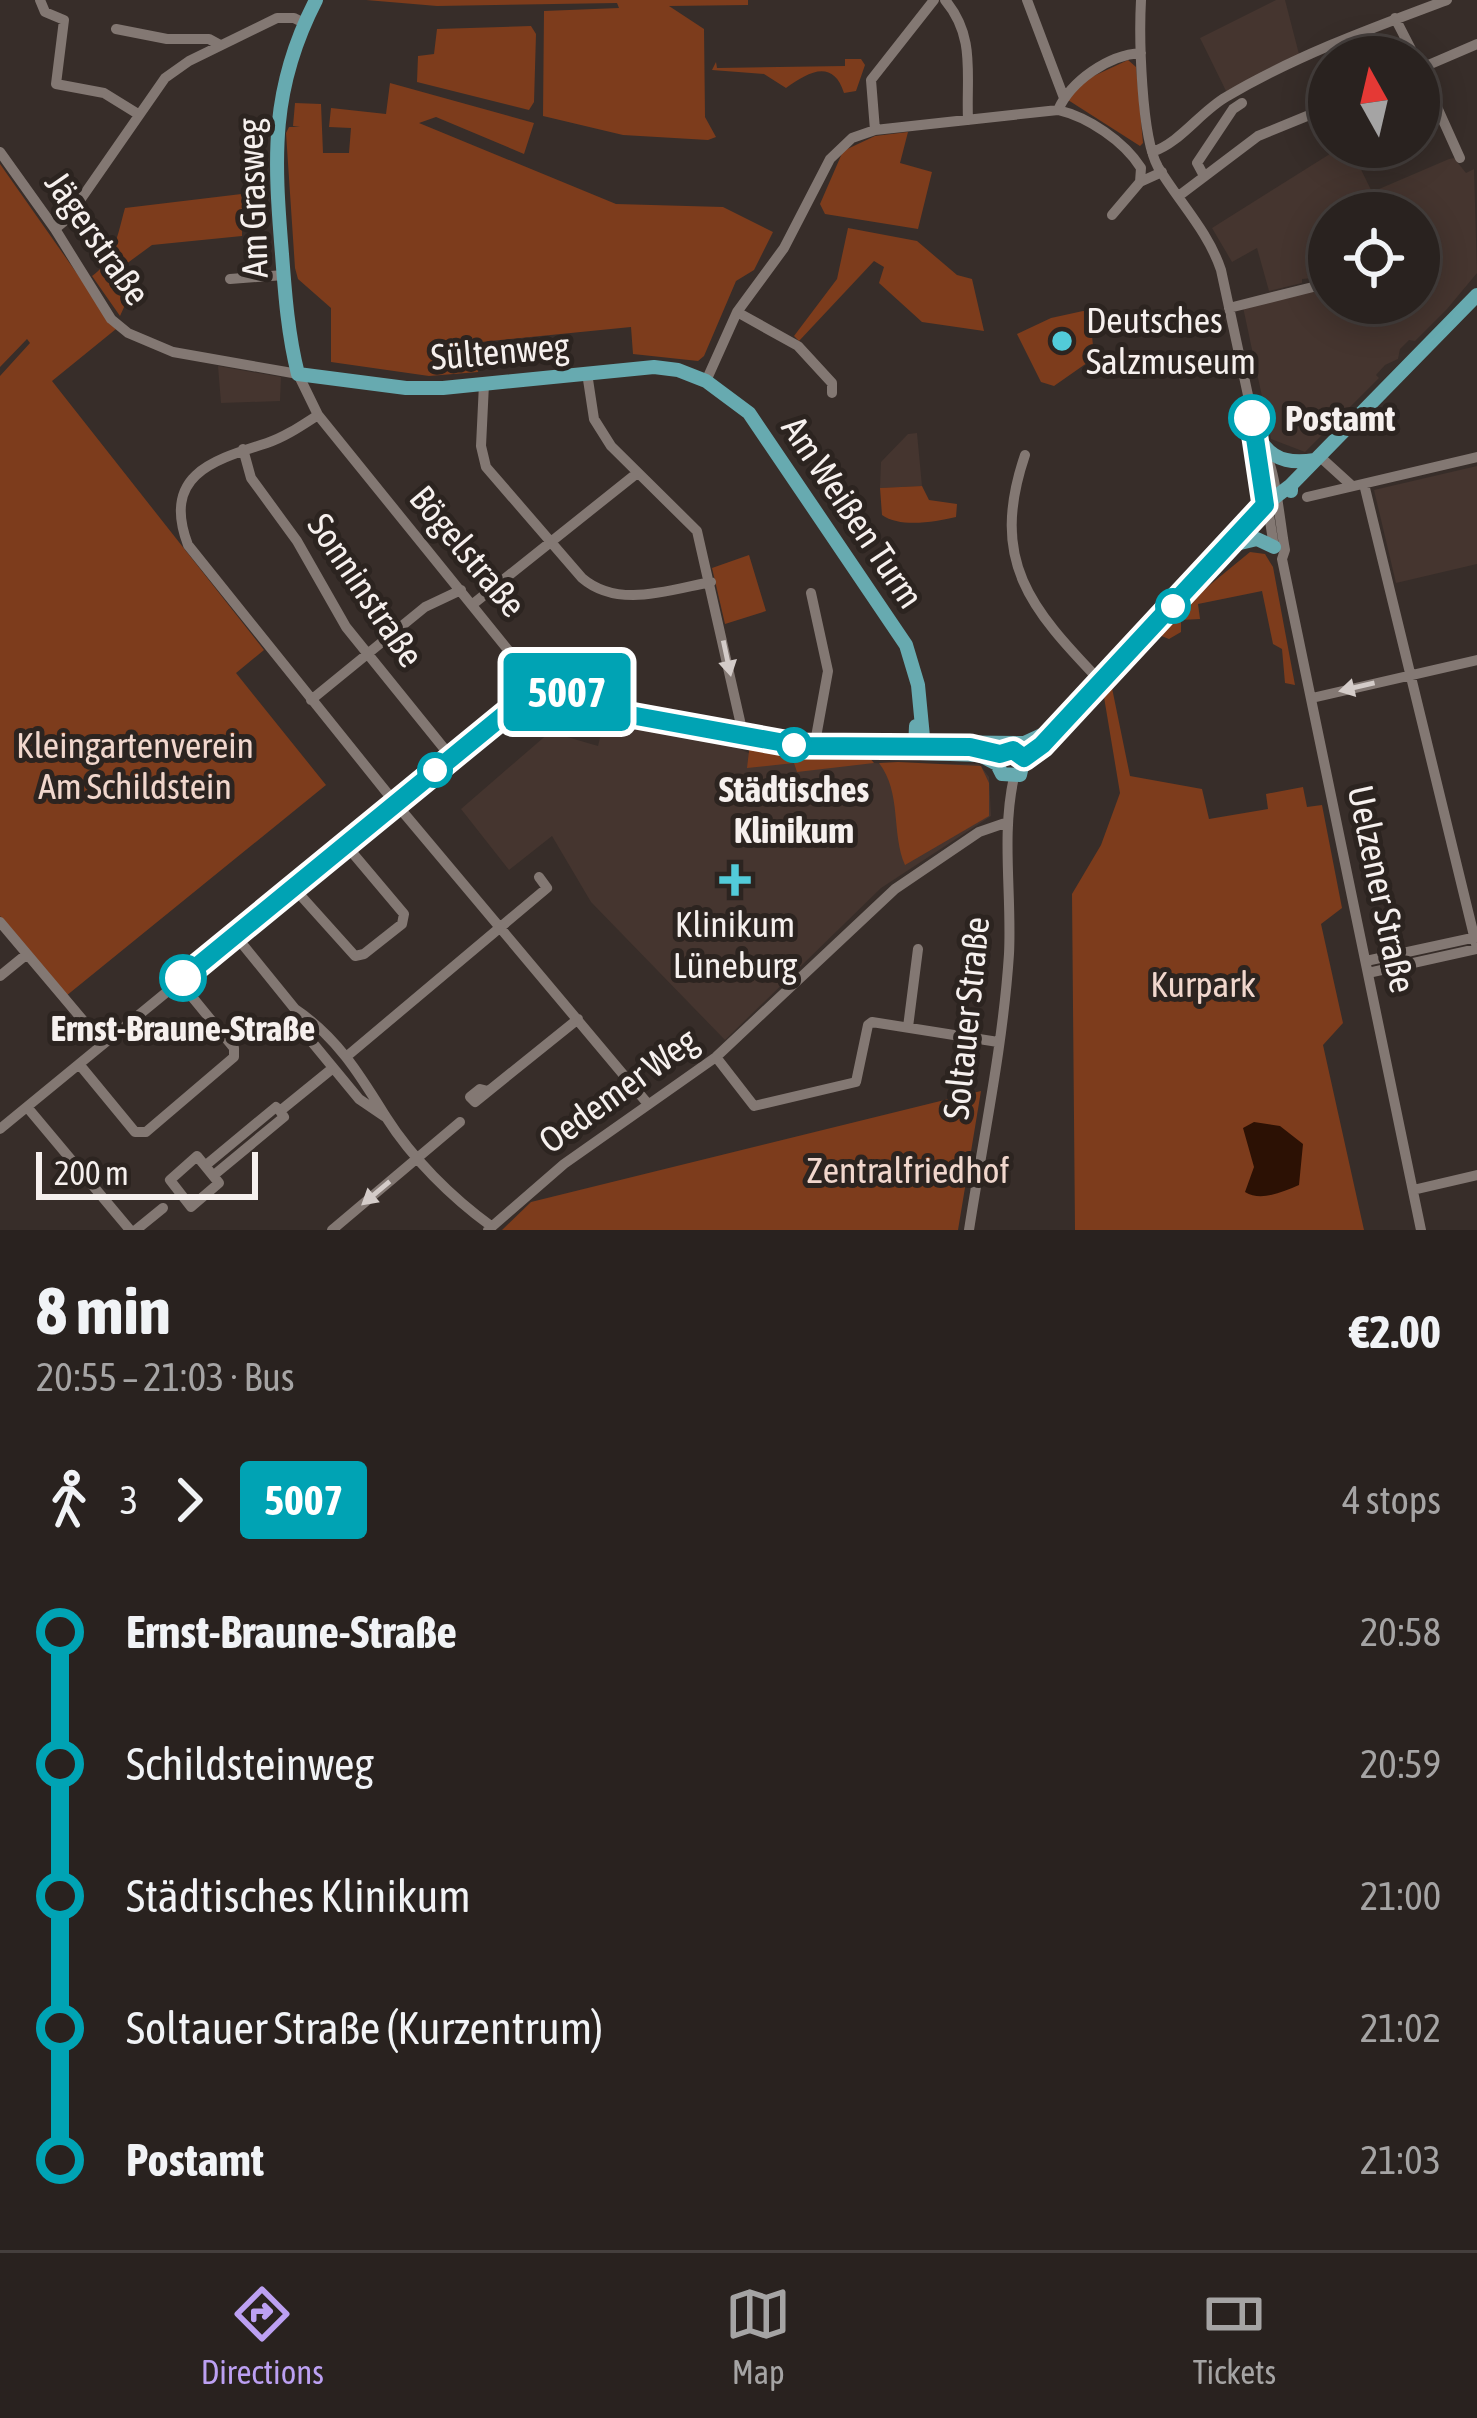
<!DOCTYPE html>
<meta charset="utf-8">
<style>
:root{--surface:#29221f;--page:#352f2c;--text:#f1f3f6;--muted:#a5a4a4;--line:#453f3d;--accent:#bca0f2}
body{margin:0;font-family:"Asap Condensed",sans-serif;background:var(--page);color:var(--text);height:100vh;display:flex;flex-direction:column;font-size:45px;white-space:nowrap}
*{box-sizing:border-box;margin:0}
p{font-size:39px;color:var(--muted)}
.icon{flex:none;width:66px;height:66px;fill:none;stroke:currentColor;stroke-width:2;stroke-linecap:round;stroke-linejoin:round}
.map{position:relative;height:1230px;overflow:hidden}
.drawer{display:flex;flex-direction:column;background:var(--surface);flex:1}
.drawer>*{flex:none}
.badge{padding:0 24px;border-radius:9px;font-size:42px;line-height:78px}
.needle{width:78px;rotate:352deg}
.controls{position:absolute;left:1308px;top:36px;display:grid;gap:24px}
.controls a{display:grid;place-items:center;width:132px;height:132px;border-radius:50%;background:var(--surface);box-shadow:0 6px 30px #0003,0 0 0 3px var(--line);font-size:60px}
.scale{position:absolute;left:36px;bottom:30px;width:222px;box-sizing:border-box;padding-left:12px;border:6px solid #f6f0ee;border-top:0;font-size:33px;line-height:42px;white-space:nowrap;color:#f6f0ee;-webkit-text-stroke:9px #2c2420;paint-order:stroke}
.map>.badge{position:absolute;translate:-50% -50%;box-shadow:0 0 0 6px #fff}
.legs{display:flex;align-items:center;gap:18px;height:132px;padding:0 36px;font-size:39px}
.legs p{margin-inline-start:auto}
.summary{display:flex;align-items:center;justify-content:space-between;height:204px;padding:0 36px}
h1{font-size:66px;font-weight:700;line-height:90px}
ul{padding:0 36px;list-style:none}
li{display:flex;align-items:center;gap:42px;height:132px;font-size:45px}
li i{display:grid;place-items:center;width:18px;height:100%;margin:0 15px;background:currentColor}
li i::after{content:'';width:30px;height:30px;margin:-15px;border:9px solid;border-radius:50%;background:var(--surface)}
li p{margin-inline-start:auto}
li:first-child i{background:linear-gradient(#0000 50%,currentColor 0)}
li:last-child i{background:linear-gradient(currentColor 50%,#0000 0)}
.tab-bar{display:flex;justify-content:space-around;align-items:center;height:168px;border-top:3px solid var(--line);background:var(--surface);font-size:33px;color:var(--muted)}
.tab-bar a{display:grid;justify-items:center;gap:6px}
.tab-bar .active{color:var(--accent)}
.map>svg:first-child{display:block}
.built{fill:#45352f}
.green{fill:#7d3c1c}
.water{fill:#2c1104}
.lines{fill:none;stroke-linecap:round;stroke-linejoin:round}
.minor{stroke:#837873;stroke-width:10}
.major{stroke:#67aab0;stroke-width:14}
.oneway{fill:#d4ccc9}
.line-1-casing{stroke:#fff;stroke-width:27}
.line-1{stroke:#00a3b4;stroke-width:18}
.poi-dot{fill:#52cbd9;stroke:#2c2420;stroke-width:4.5}
.stop-1-dot{fill:#fff;stroke:#00a3b4;stroke-width:6}
.labels{text-anchor:middle;dominant-baseline:central;stroke-width:10;stroke-linejoin:round;paint-order:stroke}
.street-label{font-size:36px;fill:#f6f0ee;stroke:#2c2420}
.poi-label{font-size:36px;fill:#f6f0ee;stroke:#2c2420;text-anchor:start}
.stop-label{font-size:36px;font-weight:bold;fill:#f6f0ee;stroke:#2c2420}
.park-label{font-size:36px;fill:#f1d7cd;stroke:#2c2420}
</style>
<div class="map">
<svg width="1477" height="1230" viewBox="0 0 1477 1230">
<rect width="100%" height="100%" fill="#372d29"/>
<!-- built -->
<path class="built" d="M1276,0h9l15,58 -73,35 -27,-55z
M1341,147h9l22,45 77,-33 5,-1 12,15 8,-4 3,104 -30,36 -32,32 -6,-1 -9,9 -2,10 -13,6 -9,10 3,3 -74,74 -34,-13 -28,-132 84,-21 5,18 87,-1v-90h-59l-6,-9 -15,9h-10l-1,13 -6,4 7,18 -4,29 -23,2v4l-33,8 -12,-43 -25,14 -20,-34z
M218,366l63,11 -1,24 -59,2z
M917,433l5,53 -42,2 1,-26 27,-28z
M1477,466v98l-81,19 -22,-93z
M605,718l113,21 37,17 153,9 71,-1 10,13 2,39 -110,72 -156,152 -134,-138 -39,-66 -43,34 -48,-61 89,-77 48,14z"/>
<!-- green -->
<path class="green" d="M366,0h382v5l-79,1 35,23 1,88 11,20 -8,3 -85,-5 -80,-19 1,-105 75,-3 -2,-5 -180,3z
M531,26l5,8 -2,68 -5,8 -112,-28 1,-26 16,-2 3,-25z
M845,59h16l4,6 -9,26 -12,2c-11,-35 -36,-21 -58,-5l-22,-14 -52,-4 4,-8 1,6 128,-2z
M1128,60l8,7 7,76 -3,3 -72,-46 15,-19z
M390,83l144,40 -10,31 -88,-37 -17,6 197,81 107,3 50,25 -19,38 -18,11 -32,75 -6,5 -65,-7 -2,-27 -150,15 -3,30 -49,4 -98,-14v-54l-33,-29 -3,-11 -9,-135 3,-6h11l-7,-1 2,-23 26,1 2,49h26l2,-25 -22,-1 2,-19 55,6z
M908,132l-8,31 32,9 -14,57 -93,-15 -5,-10 23,-53 32,-15z
M0,164l116,165 -64,52 212,269 -28,23 90,112 -260,211 -66,-80v-540l30,-33 -3,-4 -27,28z
M266,191l2,31 -26,5v9l-90,9 -30,22 3,38 -5,11 -28,-40c22,-15 26,-43 33,-68z
M848,228l69,13 40,34 15,4 12,52 -62,-9 -43,-39 5,-16 -10,-6 -75,80 -5,-5 43,-57z
M1083,311l7,1 4,46 -40,28 -13,-4 -24,-48 34,-16z
M922,486l7,14 28,4 -1,13c-21,5 -56,11 -74,-2l-2,-27z
M1250,552l15,2 8,13 22,118 -10,-2 -3,-34 -9,-5 -11,-53 -64,13 2,15 -19,1v12l-12,7 -10,-4 35,-37z
M749,555l17,56 -41,13 -13,-56z
M1112,688l18,88 72,13 7,30 59,-10 -2,-15 37,-7 4,20 15,-2 20,103 -21,16 22,99 -20,22 41,185h-289l-3,-336 29,-49 19,-52 -16,-96z
M750,743l42,7 72,1 10,12 -77,9 -3,-9 -47,5z
M898,762l83,4 8,17v33l-84,49c-14,-32 -3,-72 -26,-102z
M981,1091l-23,139h-456l29,-28z"/>
<!-- water -->
<path class="water" d="M1254,1122l26,4 23,18 -4,41c-17,7 -38,17 -54,7l9,-25 -11,-39z"/>
<g class="lines">
<!-- minor -->
<path class="minor" d="M40,0l5,12 19,8 -8,64 48,9 34,21
M945,0c31,37 21,74 23,120
M1027,0l37,98
M1141,0c-2,36 0,137 17,167 21,35 50,64 63,103l36,167 17,110
M1395,18l20,39
M116,29l51,10h42l11,6
M1419,67l41,91
M1419,69l58,-25
M1058,110c13,-29 50,-55 83,-57
M875,130l-4,-50 63,-80
M0,152l55,77 56,90 17,14 45,19 125,22 20,41 220,272
M1152,152c28,-9 48,-40 74,-55 69,-41 146,-69 221,-97
M1204,176l-7,-13 36,-54 9,-6
M1180,195l78,-59 71,-29
M1112,215l28,-33 22,-10
M55,229l12,-10 98,-141 24,-17 88,-43h17l10,5
M230,279l54,-4
M1229,308l100,-25
M737,312l61,34 34,37v10
M587,373l7,46 17,27 86,85 46,203
M706,381l31,-69 47,-64 46,-89 22,-21 23,-8 183,-20c30,7 66,31 83,58l-1,14
M484,384l-3,62 5,21 96,111c36,31 87,12 129,4
M318,415c-17,11 -33,22 -51,28 -53,17 -106,31 -79,102l204,254 256,305
M1257,437c19,22 22,83 28,113l-3,9 139,671
M243,449l8,29 46,63 49,86 105,130
M1025,455c-36,106 5,153 76,227
M1318,455l33,30
M1364,484l113,464
M1307,497l170,-40
M811,593l17,78 -14,77
M473,604l163,-130
M538,687l22,1 43,22 189,35 130,3
M1312,698l165,-38
M311,700l114,-93 36,-17
M293,887l62,69 9,-2 38,-30 2,-10 -59,-70
M0,922l103,122
M235,935l60,74 12,27 52,63 25,17
M1366,961l111,-24
M1368,973l109,-24
M0,976l27,-22
M295,1009c42,28 65,66 91,108 26,41 65,80 105,109
M908,1027l10,-78
M346,1057l201,-169 -8,-11
M716,1057l38,49 102,-24 12,-57 4,-3 126,20
M79,1064l56,68h11l88,-75v-9l-55,-67
M488,1091l-8,-2 -10,8 5,5 103,-83
M27,1107l103,123
M0,1129l538,-442
M197,1156l22,27 -28,24 -21,-27z
M206,1165l70,-58 4,4 53,-43
M214,1175l70,-58 -4,-6
M1413,1190l64,-15
M136,1230l27,-22
M332,1230l128,-108
M488,1230l76,-66 152,-107 179,-168 84,-57 29,-10
M969,1230c14,-91 34,-184 40,-276 3,-59 -8,-119 5,-177"/>
<!-- major -->
<path class="major" d="M316,0c-46,89 -42,157 -34,254 3,40 6,81 16,120l108,14h37l211,-21 24,3 28,11 43,32 157,232 12,40 5,52 5,5 96,1 35,-16
M1263,444c13,18 31,19 52,16
M1291,491v-6l186,-190
M1236,544l21,-5 17,8
M916,726l-1,22 5,5 60,2 17,9
M1001,754l-4,10 5,10 18,1 4,-18 18,-12 223,-240 26,-20"/>
</g>
<!-- one-way arrows -->
<defs><path id="oneway-solid" d="M-6-.8H1V-3.2L6.5 0L1 3.2V.8H-6Z" transform="scale(3)"/></defs>
<g class="oneway">
<use href="#oneway-solid" transform="translate(727 658) rotate(78)"/>
<use href="#oneway-solid" transform="translate(1357 687) rotate(167)"/>
<use href="#oneway-solid" transform="translate(376 1193) rotate(140)"/>
</g>
<g class="lines">
<defs>
<path id="line-1" d="M183,978l355,-291 22,1 43,22 198,36 169,1 30,7 13,-4 11,8 18,-13 223,-240 -13,-87"/>
</defs>
<!-- line-1 casing -->
<use href="#line-1" class="line-1-casing"/>
<!-- line-1 -->
<use href="#line-1" class="line-1"/>
</g>
<!-- markers -->
<g class="poi-dot">
<circle cx="1062" cy="341" r="12"/>
<path d="M729 862h12v12h12v12h-12v12h-12v-12h-12v-12h12z"/>
</g>
<g class="stop-1-dot">
<circle cx="1252" cy="418" r="21"/>
<circle cx="1173" cy="606" r="15"/>
<circle cx="794" cy="745" r="15"/>
<circle cx="435" cy="770" r="15"/>
<circle cx="183" cy="978" r="21"/>
</g>
<g class="labels">
<!-- street labels -->
<g class="street-label">
<text transform="translate(252 198) rotate(-92)">Am Grasweg</text>
<text transform="translate(98 238) rotate(55)">Jägerstraße</text>
<text transform="translate(500 351) rotate(-5)">Sültenweg</text>
<text transform="translate(853 512) rotate(56)">Am Weißen Turm</text>
<text transform="translate(468 551) rotate(50)">Bögelstraße</text>
<text transform="translate(366 590) rotate(56)">Sonninstraße</text>
<text transform="translate(1382 889) rotate(78)">Uelzener Straße</text>
<text transform="translate(966 1018) rotate(-84)">Soltauer Straße</text>
<text transform="translate(618 1090) rotate(-36)">Oedemer Weg</text>
</g>
<!-- poi labels -->
<g class="poi-label">
<text x="1086" y="320">Deutsches<tspan x="1086" dy="41">Salzmuseum</tspan></text>
<text x="735" y="924" text-anchor="middle">Klinikum<tspan x="735" dy="41">Lüneburg</tspan></text>
</g>
<!-- stop labels -->
<g class="stop-label">
<text x="1285" y="418" text-anchor="start">Postamt</text>
<text x="794" y="789">Städtisches<tspan x="794" dy="41">Klinikum</tspan></text>
<text x="183" y="1028">Ernst-Braune-Straße</text>
</g>
<!-- park labels -->
<g class="park-label">
<text x="135" y="745">Kleingartenverein<tspan x="135" dy="41">Am Schildstein</tspan></text>
<text x="1203" y="984">Kurpark</text>
<text x="908" y="1170">Zentralfriedhof</text>
</g>
</g>
</svg>
<div class="controls">
<a><svg class="needle" viewBox="-14 -14 28 28"><path d="M0-13l5 13h-10z" fill="#e53935"/><path d="M0 13l5-13h-10z" fill="#a5a4a4"/></svg></a>
<a><svg class="icon" aria-label="locate" viewBox="0 0 24 24"><circle cx="12" cy="12" r="6"/><path d="M12 2v4M12 18v4M2 12h4M18 12h4"/></svg></a>
</div>
<div class="scale">200 m</div>
<b class="badge" style="left:567px;top:692px;background:#00a3b4;color:#fff">5007</b>
</div>
<section class="drawer">
<div class="summary"><div><h1>8 min</h1><p>20:55 – 21:03 · Bus</p></div><b>€2.00</b></div>
<div class="legs"><svg class="icon" aria-label="walk" viewBox="0 0 24 24"><circle cx="13" cy="4" r="2"/><path d="M13 8l-2 6 4 7M11 14l-3 7M7 12l3-4h3l4 4"/></svg>3<svg class="icon" aria-label="forward" viewBox="0 0 24 24"><path d="M9 5l7 7-7 7"/></svg><b class="badge" style="background:#00a3b4;color:#fff">5007</b><p>4 stops</p></div>
<ul>
<li><i style="color:#00a3b4"></i><b>Ernst-Braune-Straße</b><p>20:58</p></li>
<li><i style="color:#00a3b4"></i><span>Schildsteinweg</span><p>20:59</p></li>
<li><i style="color:#00a3b4"></i><span>Städtisches Klinikum</span><p>21:00</p></li>
<li><i style="color:#00a3b4"></i><span>Soltauer Straße (Kurzentrum)</span><p>21:02</p></li>
<li><i style="color:#00a3b4"></i><b>Postamt</b><p>21:03</p></li>
</ul>
</section>
<nav class="tab-bar">
<a class="active"><svg class="icon" aria-label="directions" viewBox="0 0 24 24"><path d="M12 3l9 9-9 9-9-9zM9 14v-3h6M13 9l2 2-2 2"/></svg>Directions</a>
<a><svg class="icon" aria-label="map" viewBox="0 0 24 24"><path d="M3 6l6-2 6 2 6-2v14l-6 2-6-2-6 2zM9 4v14M15 6v14"/></svg>Map</a>
<a><svg class="icon" aria-label="tickets" viewBox="0 0 24 24"><path d="M3 7h18v10H3zM15 7v10"/></svg>Tickets</a>
</nav>
